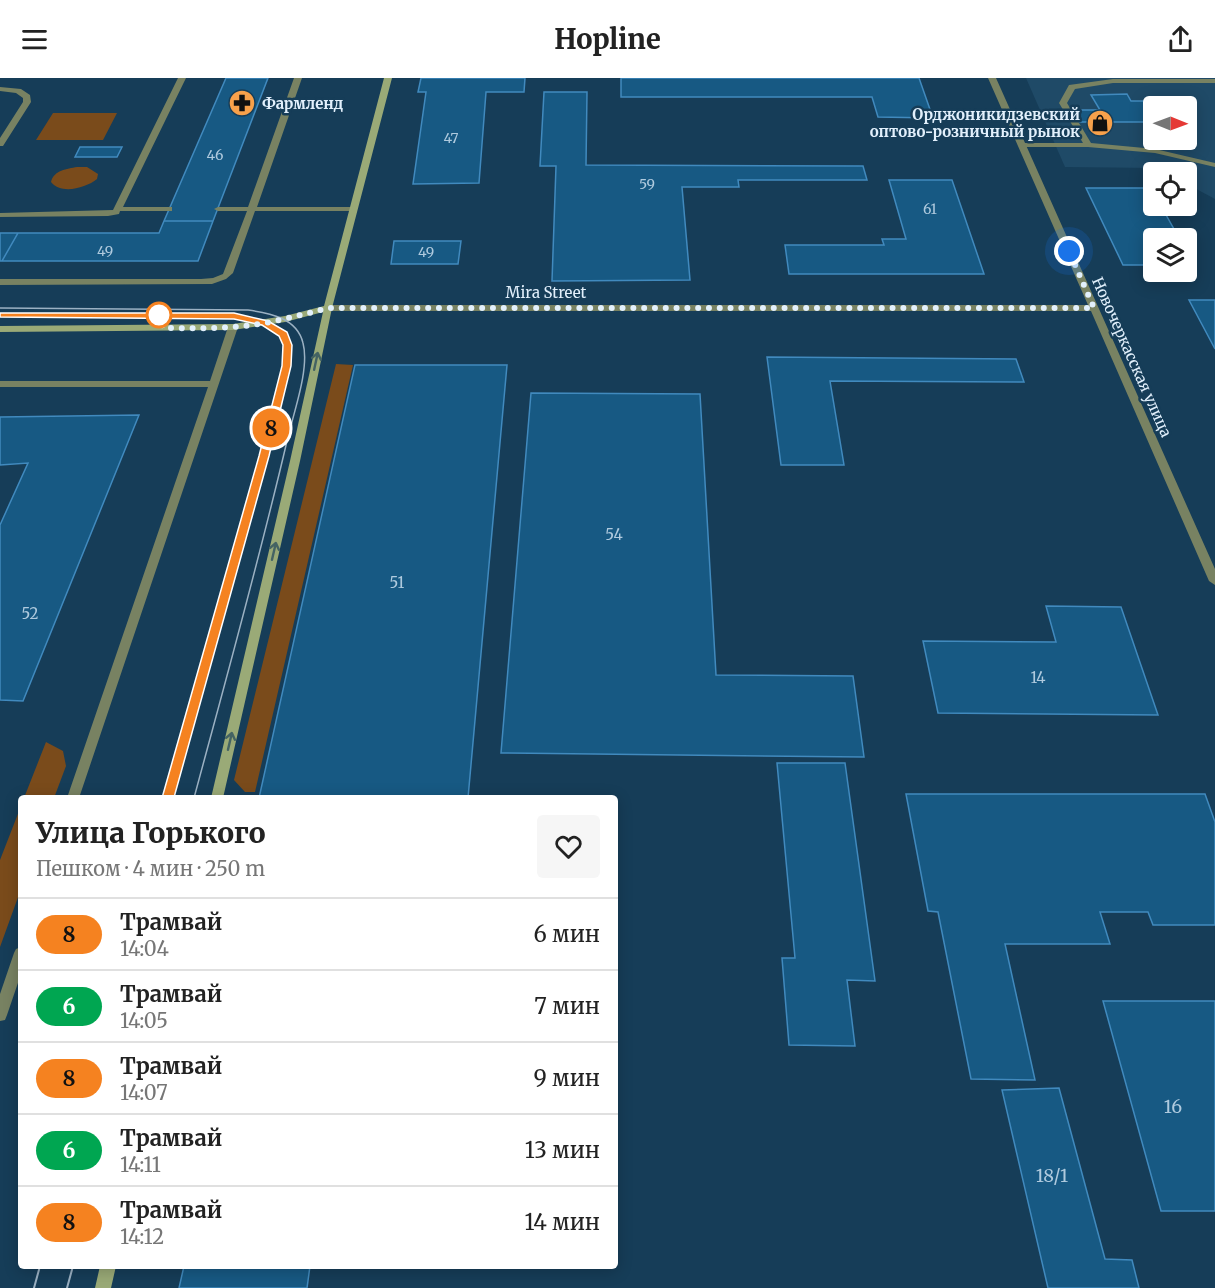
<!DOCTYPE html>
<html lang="ru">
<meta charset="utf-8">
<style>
:root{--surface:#fff;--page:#f6f6f6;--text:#222;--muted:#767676;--line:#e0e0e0}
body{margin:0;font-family:Merriweather,serif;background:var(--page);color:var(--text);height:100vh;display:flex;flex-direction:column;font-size:22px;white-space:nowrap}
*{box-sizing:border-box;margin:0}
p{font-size:20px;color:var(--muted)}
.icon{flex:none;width:33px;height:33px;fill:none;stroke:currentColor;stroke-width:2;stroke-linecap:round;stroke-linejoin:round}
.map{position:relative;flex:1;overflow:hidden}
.panel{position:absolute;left:18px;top:717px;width:600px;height:474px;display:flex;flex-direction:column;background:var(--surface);border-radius:6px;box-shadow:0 3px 15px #0003}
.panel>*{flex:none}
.badge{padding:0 12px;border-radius:20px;font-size:21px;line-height:39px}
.needle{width:39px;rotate:91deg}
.tools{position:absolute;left:1143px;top:18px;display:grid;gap:12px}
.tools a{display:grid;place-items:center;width:54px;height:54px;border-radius:6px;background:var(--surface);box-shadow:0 3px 15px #0003;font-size:30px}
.you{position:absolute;width:30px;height:30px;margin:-15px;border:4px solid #fff;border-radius:50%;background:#1a73e8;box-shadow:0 0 0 9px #1a73e833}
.map>.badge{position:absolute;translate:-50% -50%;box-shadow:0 0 0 3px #fff}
.round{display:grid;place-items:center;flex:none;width:63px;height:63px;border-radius:6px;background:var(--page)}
.head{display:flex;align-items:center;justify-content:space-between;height:102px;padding:0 18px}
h1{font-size:28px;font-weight:800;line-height:45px}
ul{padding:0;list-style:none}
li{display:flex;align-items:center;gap:18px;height:72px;padding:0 18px;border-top:2px solid var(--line)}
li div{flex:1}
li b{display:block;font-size:22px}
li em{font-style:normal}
li .badge{min-width:66px;font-weight:700;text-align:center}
header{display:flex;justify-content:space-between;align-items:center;height:78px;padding:0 18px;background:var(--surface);font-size:27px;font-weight:800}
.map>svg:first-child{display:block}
.built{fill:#1f4a67;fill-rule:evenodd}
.green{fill:#7a4b1b}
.building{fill:#175983;stroke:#418abe;stroke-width:1.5}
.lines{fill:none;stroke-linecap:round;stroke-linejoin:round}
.lane{fill:#788262;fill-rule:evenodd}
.street{fill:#788262;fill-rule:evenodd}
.secondary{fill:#9aaa77;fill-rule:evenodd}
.tram-far1{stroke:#9bb1c3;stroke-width:1.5}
.tram{stroke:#9bb1c3;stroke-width:2}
.oneway{stroke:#446363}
.line{fill:#f58220;stroke:#fff;stroke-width:1.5}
.walk{stroke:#e2f0fc;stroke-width:6;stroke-dasharray:0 10.8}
.stop-dot{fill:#fff;stroke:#f58220;stroke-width:3}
.labels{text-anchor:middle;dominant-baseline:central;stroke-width:5;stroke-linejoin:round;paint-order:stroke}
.far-number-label{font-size:14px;fill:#afcade}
.far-poi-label{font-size:15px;font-weight:bold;fill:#e2f0fc;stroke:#163d58;text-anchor:start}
.far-street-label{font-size:15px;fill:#e2f0fc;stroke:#163d58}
.number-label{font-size:15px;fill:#afcade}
.near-number-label{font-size:18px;fill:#afcade}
</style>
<header><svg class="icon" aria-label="menu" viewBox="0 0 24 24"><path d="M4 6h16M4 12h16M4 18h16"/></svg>Hopline<svg class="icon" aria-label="share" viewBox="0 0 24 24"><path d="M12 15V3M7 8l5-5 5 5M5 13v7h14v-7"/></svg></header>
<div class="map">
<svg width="1215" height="1210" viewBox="0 0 1215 1210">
<rect width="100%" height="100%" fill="#163d58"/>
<!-- built -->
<path class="built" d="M1026,0h189v121l-28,-15 -1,-12h-21l-10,-4 -90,-1zM1154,28h32v34h-32z"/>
<!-- green -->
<path class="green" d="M53,35h64l-14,27h-67z
M77,89h10l11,7 -1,5c-11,9 -36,16 -46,3 3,-12 16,-13 26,-15z
M336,286l17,1 -98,427h-10l-11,-12z
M46,664l17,9 3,15 -12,32h-30z
M21,728v83l-21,58v-87z"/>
<!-- building -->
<path class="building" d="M226,0h42l-55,143h-49z
M421,0h104l-1,14h-38l-7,91 -66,1 13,-92h-8z
M621,0h298l14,40 -55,-1 -6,-20h-251z
M544,14h43l-1,73 277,1 4,14h-129l1,7h-57l8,93 -138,1 4,-115h-16z
M1127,16l4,7h20l3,5v16h-75l-6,-12h27l-9,-15z
M80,69h42l-5,10h-42z
M889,102h63l32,94h-195l-4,-29h99l-2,-6h24z
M1086,110h66l2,18h7l18,32h-25v27h-31z
M164,143h49l-15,40h-196l16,-28h141z
M0,155h18l-16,28h-2z
M394,163h67l-3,23h-67z
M1189,222h26v49z
M767,279l249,2 8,23 -194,-1 14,84h-63z
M355,287h152l-39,433h-209z
M531,315l169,1 16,281 137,1 11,81 -363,-4z
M139,337l-116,286 -23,-1v-175l28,-62 -28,2v-48z
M1046,528l75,1 37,108 -220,-2 -15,-72 133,1z
M777,685h68l30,218 -28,-1 8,66 -66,-1 -7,-87h13z
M906,716h299l10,28v103h-62l-5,-13h-48l10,32h-105l30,136 -64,-1 -33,-167 -10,-1z
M1103,923h112v210h-54z
M1059,1010l46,171 27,1 7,28h-91l-46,-198z
M184,1188h126l-3,22h-128z"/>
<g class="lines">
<!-- lane -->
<path class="lane" d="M178,0h8l-63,129h49v4h-52l-1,3 -11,2 -108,1v-4l113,-3z
M294,0h8l-45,129h100v4h-102l-22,62 -7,6 -14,5 -212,1v-6h201l12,-1 10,-4 24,-63h-29l-4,-2 4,-2h30z
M1113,1h102v4h-102l-38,6 -8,14 24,40 64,6 60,14v4l-60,-14 -67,-6h-69v-4h64l-24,-40 10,-18z
M0,9l21,2 9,6 1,7 -28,44h-3v-8l23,-36v-4l-7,-5 -16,-2z
M233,246l5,3 -159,471h-12l141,-411h-208v-6h210l18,-54z
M21,869v27l-14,41 -2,5 -5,1v-27l14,-41 2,-4z"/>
<!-- street -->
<path class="street" d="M988,0h8l219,491v16l-6,-4 -118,-270h-763l-4,-3 4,-3h760z"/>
<!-- secondary -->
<path class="secondary" d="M384,0h8l-60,230 -32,153 -77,337h-12l79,-337 33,-149 -38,10 -52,8 -233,2v-6l233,-2 52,-8 39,-10z
M100,1188h16l-5,22h-16z"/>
<!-- tram-far1 -->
<path class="tram-far1" d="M0,230l248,2c22,3 49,8 55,33 7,26 -10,71 -16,98 -28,120 -61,238 -93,357
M169,720l76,-270 42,-161c3,-37 -12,-45 -47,-50"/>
<!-- tram -->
<path class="tram" d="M34,1210l6,-22
M67,1210l6,-22"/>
</g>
<!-- one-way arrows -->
<defs><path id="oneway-shaft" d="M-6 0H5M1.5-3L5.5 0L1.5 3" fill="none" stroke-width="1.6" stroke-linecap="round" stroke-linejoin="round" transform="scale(1.5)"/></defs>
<g class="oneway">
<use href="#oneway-shaft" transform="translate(316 283) rotate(-78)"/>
<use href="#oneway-shaft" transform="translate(274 473) rotate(-77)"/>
<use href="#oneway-shaft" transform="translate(230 663) rotate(-77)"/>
</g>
<!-- line -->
<path class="line" d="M0,235h234l34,8 19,11 5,13 -1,21 -22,90 -96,345 -4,2 -7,-5 97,-342 23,-90 1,-21 -4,-9 -17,-11 -28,-6 -234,-2z"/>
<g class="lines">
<!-- walk -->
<path class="walk" d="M159,237l4,13c23,0 46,1 69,-1 33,-2 65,-11 96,-19h766l-25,-57"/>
</g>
<!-- icons -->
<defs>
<symbol id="pharmacy-disc" viewBox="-11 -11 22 22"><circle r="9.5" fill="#f8a14b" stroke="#163d58"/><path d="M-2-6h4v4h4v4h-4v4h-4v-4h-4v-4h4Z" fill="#111"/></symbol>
<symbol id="shop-disc" viewBox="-11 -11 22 22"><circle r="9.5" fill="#f8a14b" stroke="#163d58"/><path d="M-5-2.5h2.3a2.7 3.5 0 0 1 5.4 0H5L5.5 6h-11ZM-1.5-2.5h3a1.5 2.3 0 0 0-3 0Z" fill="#111"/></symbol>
</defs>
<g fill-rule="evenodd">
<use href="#pharmacy-disc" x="227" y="10" width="30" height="30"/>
<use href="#shop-disc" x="1085" y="30" width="30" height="30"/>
</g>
<!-- markers -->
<circle class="stop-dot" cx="159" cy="237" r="12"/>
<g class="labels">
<!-- far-number labels -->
<g class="far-number-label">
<text x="451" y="60">47</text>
<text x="215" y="77">46</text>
<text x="647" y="106">59</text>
<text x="930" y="131">61</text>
<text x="105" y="173">49</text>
<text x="426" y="174">49</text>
</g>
<!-- far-poi labels -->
<g class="far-poi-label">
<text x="262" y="25">Фармленд</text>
<text x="1080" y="36" text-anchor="end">Орджоникидзевский<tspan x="1080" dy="17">оптово-розничный рынок</tspan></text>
</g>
<!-- far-street labels -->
<g class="far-street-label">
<text x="546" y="214">Mira Street</text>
<text transform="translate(1132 279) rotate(66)">Новочеркасская улица</text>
</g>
<!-- number labels -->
<g class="number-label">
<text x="614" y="456">54</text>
<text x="397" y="504">51</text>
<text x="30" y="535">52</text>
<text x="1038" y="599">14</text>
</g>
<!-- near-number labels -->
<g class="near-number-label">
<text x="1173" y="1028">16</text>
<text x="1052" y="1097">18/1</text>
</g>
</g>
</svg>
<div class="tools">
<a><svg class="needle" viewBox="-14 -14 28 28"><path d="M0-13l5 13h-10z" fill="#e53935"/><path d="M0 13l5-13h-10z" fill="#767676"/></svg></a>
<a><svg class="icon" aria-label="locate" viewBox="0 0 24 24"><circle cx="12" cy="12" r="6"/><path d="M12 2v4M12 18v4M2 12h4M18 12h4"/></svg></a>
<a><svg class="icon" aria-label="layers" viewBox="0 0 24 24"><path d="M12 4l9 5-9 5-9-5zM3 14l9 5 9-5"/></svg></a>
</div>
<div class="you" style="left:1069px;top:173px"></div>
<b class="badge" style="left:271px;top:350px;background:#f58220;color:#111">8</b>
<section class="panel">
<div class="head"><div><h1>Улица Горького</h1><p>Пешком · 4 мин · 250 m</p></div><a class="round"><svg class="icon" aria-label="heart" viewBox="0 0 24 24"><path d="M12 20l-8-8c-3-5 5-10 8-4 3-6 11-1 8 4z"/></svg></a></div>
<ul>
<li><span class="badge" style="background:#f58220;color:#111">8</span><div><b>Трамвай</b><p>14:04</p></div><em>6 мин</em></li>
<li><span class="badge" style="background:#00a651;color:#fff">6</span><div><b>Трамвай</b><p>14:05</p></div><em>7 мин</em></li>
<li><span class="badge" style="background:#f58220;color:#111">8</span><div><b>Трамвай</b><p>14:07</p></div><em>9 мин</em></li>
<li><span class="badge" style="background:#00a651;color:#fff">6</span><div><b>Трамвай</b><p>14:11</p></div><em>13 мин</em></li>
<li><span class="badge" style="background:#f58220;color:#111">8</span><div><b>Трамвай</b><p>14:12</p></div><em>14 мин</em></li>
</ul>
</section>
</div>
